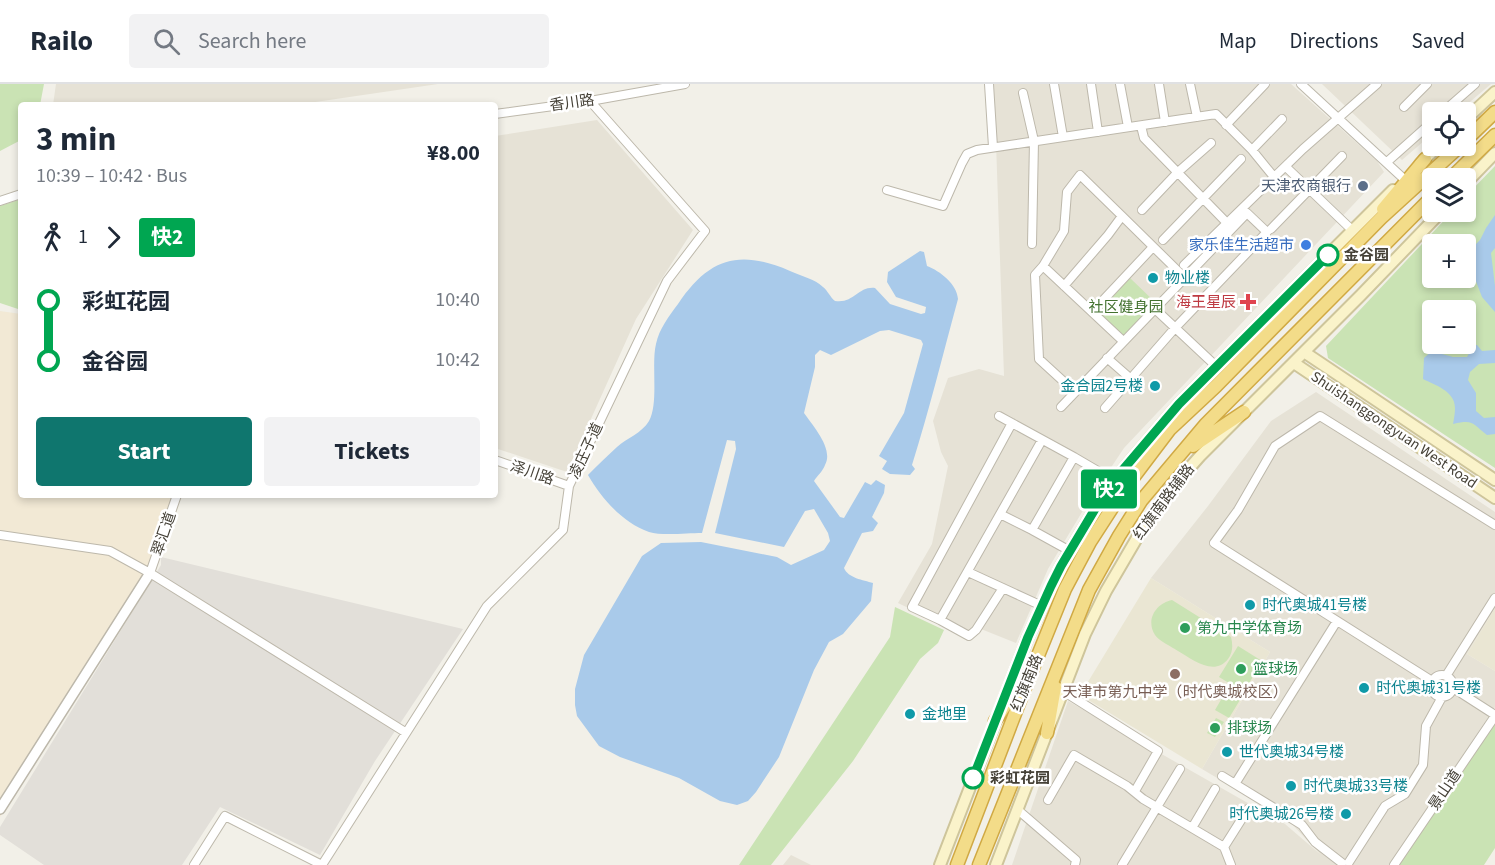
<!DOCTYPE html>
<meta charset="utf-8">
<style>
:root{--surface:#fff;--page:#f2f2f3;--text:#1f2937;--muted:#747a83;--line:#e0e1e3;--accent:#0f766e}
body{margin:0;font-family:"Source Sans 3","Noto Sans SC",sans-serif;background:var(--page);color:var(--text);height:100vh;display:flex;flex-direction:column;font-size:22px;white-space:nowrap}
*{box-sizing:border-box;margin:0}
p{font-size:20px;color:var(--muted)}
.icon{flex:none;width:33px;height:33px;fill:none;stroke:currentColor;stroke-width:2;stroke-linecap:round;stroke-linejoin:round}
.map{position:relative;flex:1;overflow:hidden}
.side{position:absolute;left:18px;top:18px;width:480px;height:396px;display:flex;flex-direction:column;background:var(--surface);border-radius:6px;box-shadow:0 3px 9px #0003}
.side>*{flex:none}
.badge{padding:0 12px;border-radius:4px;font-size:21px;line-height:39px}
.buttons{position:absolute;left:1422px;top:18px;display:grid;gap:12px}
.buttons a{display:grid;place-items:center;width:54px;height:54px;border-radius:6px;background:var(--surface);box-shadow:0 3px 9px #0003;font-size:30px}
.map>.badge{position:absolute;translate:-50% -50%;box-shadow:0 0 0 3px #fff}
.legs{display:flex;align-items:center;gap:9px;height:66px;padding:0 18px;font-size:20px}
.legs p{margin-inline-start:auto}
.overview{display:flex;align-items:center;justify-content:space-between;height:102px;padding:0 18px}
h1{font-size:33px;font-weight:700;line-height:45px}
.cta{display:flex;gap:12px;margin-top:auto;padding:12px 18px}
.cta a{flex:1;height:69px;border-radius:6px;background:var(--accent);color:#fff;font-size:24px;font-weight:700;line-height:69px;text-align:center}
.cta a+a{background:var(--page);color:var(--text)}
ul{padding:0 18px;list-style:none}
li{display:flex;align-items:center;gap:21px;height:60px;font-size:22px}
li i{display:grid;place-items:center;width:9px;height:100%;margin:0 8px;background:currentColor}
li i::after{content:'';width:15px;height:15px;margin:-8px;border:4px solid;border-radius:50%;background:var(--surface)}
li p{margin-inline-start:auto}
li:first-child i{background:linear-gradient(#0000 50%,currentColor 0)}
li:last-child i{background:linear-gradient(currentColor 50%,#0000 0)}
header{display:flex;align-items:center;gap:36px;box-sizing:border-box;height:84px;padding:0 30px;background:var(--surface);border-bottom:2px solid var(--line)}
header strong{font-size:28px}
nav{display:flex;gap:33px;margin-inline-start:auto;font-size:21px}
.search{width:420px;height:54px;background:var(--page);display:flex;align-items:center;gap:15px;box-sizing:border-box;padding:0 21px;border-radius:6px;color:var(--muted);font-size:22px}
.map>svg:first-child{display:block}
.residential{fill:#e6e2d6}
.commercial{fill:#f2e9d5}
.industrial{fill:#e2dfd9}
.education{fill:#eae6d3}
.green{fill:#cae3b4;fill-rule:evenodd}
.water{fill:#a9caea}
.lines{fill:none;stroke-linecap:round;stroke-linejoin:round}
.minor-casing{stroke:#bdb8ab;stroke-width:10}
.tertiary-casing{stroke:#bdb8ab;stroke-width:12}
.secondary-casing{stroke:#cec59b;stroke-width:14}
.trunk-casing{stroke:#d0a944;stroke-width:15}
.minor{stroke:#fff;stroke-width:8}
.tertiary{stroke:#fff;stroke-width:9}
.secondary{stroke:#faf3ca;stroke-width:10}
.trunk{stroke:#f3dc89;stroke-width:12}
.line-1-casing{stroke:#fff;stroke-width:14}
.line-1{stroke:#00a651;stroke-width:9}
.service-dot{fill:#5c6f8a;stroke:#fff;stroke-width:2}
.shop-dot{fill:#3f7fe0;stroke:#fff;stroke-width:2}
.stop-1-dot{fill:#fff;stroke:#00a651;stroke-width:3}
.culture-dot{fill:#0f9aa8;stroke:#fff;stroke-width:2}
.health-dot{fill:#e0444e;stroke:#fff;stroke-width:2}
.leisure-dot{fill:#2e9e5b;stroke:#fff;stroke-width:2}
.education-dot{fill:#8d6e63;stroke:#fff;stroke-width:2}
.labels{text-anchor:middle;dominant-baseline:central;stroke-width:5;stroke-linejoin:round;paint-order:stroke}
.street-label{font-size:15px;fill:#454137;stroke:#fff}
.service-label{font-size:15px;fill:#4e5e75;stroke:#fff;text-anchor:end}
.shop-label{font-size:15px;fill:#366cbe;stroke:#fff;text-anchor:end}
.stop-label{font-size:15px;font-weight:bold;fill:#454137;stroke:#fff;text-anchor:start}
.culture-label{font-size:15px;fill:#0d838f;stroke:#fff;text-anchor:start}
.health-label{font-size:15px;fill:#be3a42;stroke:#fff;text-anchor:end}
.park-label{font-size:15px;fill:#43722f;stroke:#fff}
.leisure-label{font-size:15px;fill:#27864d;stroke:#fff;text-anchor:start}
.education-label{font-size:15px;fill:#785e54;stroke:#fff}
</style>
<header>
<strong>Railo</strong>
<div class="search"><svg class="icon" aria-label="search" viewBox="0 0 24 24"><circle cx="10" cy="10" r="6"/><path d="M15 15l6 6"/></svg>Search here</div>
<nav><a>Map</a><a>Directions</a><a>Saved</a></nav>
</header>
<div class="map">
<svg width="1495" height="781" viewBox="0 0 1495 781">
<rect width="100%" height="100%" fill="#f2f0e8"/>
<!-- residential -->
<path class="residential" d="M56,0h382l-143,21h-242z
M994,0h297l86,77 7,11 -260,276 -36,54 -40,67 -32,74 -35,-14 -9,10 -74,-36 34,-59 16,-78 -7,-14 -8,-31 15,-43 31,-9 25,7z
M1322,0h169l-33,28h-26v22l-30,26z
M597,36l96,110 -57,89 -69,153 -72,-24v-312z
M1316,308l179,120v96l-28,46 28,17v36l-106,158h-377l56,-164 217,123 35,30 -31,-33 -87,-52 68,-117 -119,-74 57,-72 63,-85z
M791,771l20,10h-28z"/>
<!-- commercial -->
<path class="commercial" d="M0,227l21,3v181h157l-25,71 -153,251z"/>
<!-- industrial -->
<path class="industrial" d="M161,473l302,72 -88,132 -55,94 -100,-48 -38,58h-138l-44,-30v-8l161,-262z"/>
<!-- education -->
<path class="education" d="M1151,494l119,74 -68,117 -122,-74z
M1495,524v63l-28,-17z"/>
<!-- green -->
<path class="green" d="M0,0h44l-4,21h-19v35l-21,11z
M1495,82v302l-167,-110 -2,-12 126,-134h14v-16zM1432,160h34v34h-34zM1432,226h34v34h-34z
M21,115v111l-21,-7v-97z
M1130,194l26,25 -34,34 -25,-25z
M1172,516l59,37c2,8 2,15 -3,22 -14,18 -36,0 -50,-8 -7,-5 -18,-9 -23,-16 -10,-16 2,-32 17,-35z
M895,523l49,23 -6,13 -18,16 -67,102 -82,104h-32l151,-228z
M1238,562l24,15 -18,31 -25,-15z
M1229,602l14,9 -14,23 -14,-8z
M1216,634l8,4 -9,15 -8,-4z
M1495,634v130l-11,17h-87z"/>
<!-- water -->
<path class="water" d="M1495,131v33l-4,5 4,33v26l-13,-15 -13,-34 4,-16 7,-7 6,-12z
M920,167l4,1 3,14c13,5 30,18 31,33 -15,55 -29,112 -46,166l3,4 -5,6 -20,-1 -8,-5 5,-8 -8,-5 25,-43 19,-69 -2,-4 -32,-10 -9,1 -49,24 -11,-5 -5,5v12l-11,46c9,13 30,36 21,52 -2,6 -8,11 -11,16l26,36 4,1 21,-36 6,3 5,-5 9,5 -1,8 -12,24 6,6 -5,8 -11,2 -18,35c4,10 19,12 29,15l-2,18 -28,33 -14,8 -15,28 -35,87 -23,35 -8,9 -11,4 -17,-4 -41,-23 -59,-21 -21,-11 -22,-30 -2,-11v-16l9,-34 58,-99 19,-13 40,-1 76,15 14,8 33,-15 6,-9 -2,-8 -14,-24 -9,2 -21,36 -69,-14 21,-84 -1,-8 -8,-1 -25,93c-15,0 -40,3 -53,-1 -26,-9 -48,-34 -61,-57 9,-9 19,-19 29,-28 10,-9 25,-14 32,-26 10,-18 2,-57 7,-77 3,-15 13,-28 22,-40 31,-46 61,-55 112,-33 11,5 25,8 33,16 5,4 7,10 12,14 19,3 23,-15 40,-13l15,16 31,10 4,-1 1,-6 -30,-10 -9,-15 1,-10z
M1474,261h3l5,6 13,-1v13l-16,1 -9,8 -2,8 8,13v18l8,7 11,-1v17l-8,1c-15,-11 -12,-16 -34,-11 1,-5 2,-11 2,-16 0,-17 -20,-23 -32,-29l1,-21 8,-7 8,-2 2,5 11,3h14z"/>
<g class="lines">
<defs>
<path id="minor" d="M989,0l4,63
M1054,0l9,53
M1091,0l7,48
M1120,0l8,43
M1159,0l6,38
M1190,0l7,33
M1301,0l103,95
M1023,9l11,48 -2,103
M1404,23l23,-23
M1443,28l32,-28
M495,30l95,-13 95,-17
M1226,41l39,-41
M1141,42l3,12 82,84
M1252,66l30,-31
M1387,78l45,-40
M1286,83l66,63
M887,106l56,16 19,-43 5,-9 10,-4 239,-36 36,36 22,27
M0,117l21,-7
M1142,126l36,-38 33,-29
M1122,132l-42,-41 -13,17 -3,39 -21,35 80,75
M1271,145l71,-73
M1163,156l78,-81
M1184,181l119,-116 74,-65
M1043,182l-8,9 4,84 36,33
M1064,202l44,-51 14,-19 62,61
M1154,224l63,59
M1092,228l61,-65
M1107,274l24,21
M1061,323l186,-194 20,19 -92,96 -70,80
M999,332l75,41
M495,376l74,26
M1000,430l32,16
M0,451l110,16 40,22 255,159
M1070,467l-38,-21 42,-73 41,24
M968,488l74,34
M150,489l27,-78
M1003,504l-27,42 -7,6 -29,-16 102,-180
M940,536l-28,-13 100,-184
M1431 602a11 11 0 1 1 22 0a11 11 0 1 1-22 0Z
M1446,592l49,-78
M1432,597l-218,-138 24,-33 37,-64 45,-30 175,109
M1453,604l42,27
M1063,607l95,60 -23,40
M1222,692l80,49 13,17 27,21
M1235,700l102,-163
M1048,716l26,-45 53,31 16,13 81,48 7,18
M1018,726l58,50 -1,5
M1192,744l23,-39
M1224,763l24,-38
M1349,778l36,-56 20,-12 18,-29 3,-39 16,-29
M194,781l31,-49 97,49
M322,781l165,-259 76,-76 6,-44 98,-205 38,-50 -115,-130
M1122,781l58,-96
M1394,781l101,-149"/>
<path id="tertiary" d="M0,725l150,-236"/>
<path id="secondary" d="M1466,35l29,-27
M1420,80l18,-18
M1466,99l29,-30
M1304,268l191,128
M1294,279l201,135
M940,781l88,-228 33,-71 34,-57 26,-37 58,-68 214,-214
M996,781l89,-231 21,-43 38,-65 25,-35 31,-35 161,-161 80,-83"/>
<path id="trunk" d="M1466,56l29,-28
M1451,94l44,-43
M1383,125l42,-50
M1193,362l51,-34
M995,637l28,-43
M1047,649l8,-46
M957,781l67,-175 41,-101 25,-47 33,-51 47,-62 46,-43 165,-168 79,-72
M979,781l110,-275 30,-54 22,-35 64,-76 227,-228"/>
</defs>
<!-- minor casing -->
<use href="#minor" class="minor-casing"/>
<!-- tertiary casing -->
<use href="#tertiary" class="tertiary-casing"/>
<!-- secondary casing -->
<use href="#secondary" class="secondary-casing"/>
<!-- trunk casing -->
<use href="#trunk" class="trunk-casing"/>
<!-- minor -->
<use href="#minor" class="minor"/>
<!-- tertiary -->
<use href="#tertiary" class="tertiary"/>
<!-- secondary -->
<use href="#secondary" class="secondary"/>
<!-- trunk -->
<use href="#trunk" class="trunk"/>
</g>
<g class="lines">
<defs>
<path id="line-1" d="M973,694l55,-141 23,-51 10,-20 34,-57 26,-37 58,-68 149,-149"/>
</defs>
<!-- line-1 casing -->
<use href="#line-1" class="line-1-casing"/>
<!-- line-1 -->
<use href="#line-1" class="line-1"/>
</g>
<!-- markers -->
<circle class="service-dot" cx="1363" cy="102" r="6"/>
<circle class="shop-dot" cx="1306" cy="161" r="6"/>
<g class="stop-1-dot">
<circle cx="1328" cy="171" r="10"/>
<circle cx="973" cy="694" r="10"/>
</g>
<g class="culture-dot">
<circle cx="1153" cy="194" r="6"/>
<circle cx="1155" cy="302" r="6"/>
<circle cx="1250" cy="521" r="6"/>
<circle cx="1364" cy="604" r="6"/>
<circle cx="910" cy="630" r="6"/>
<circle cx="1227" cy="668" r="6"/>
<circle cx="1291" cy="702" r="6"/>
<circle cx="1346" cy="730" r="6"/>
</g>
<path class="health-dot" d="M1245 209h6v6h6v6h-6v6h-6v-6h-6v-6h6z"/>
<g class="leisure-dot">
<circle cx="1185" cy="544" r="6"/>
<circle cx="1241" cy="585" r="6"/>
<circle cx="1215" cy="644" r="6"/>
</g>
<circle class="education-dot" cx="1175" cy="590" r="6"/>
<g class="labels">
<!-- street labels -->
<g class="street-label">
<text transform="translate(572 19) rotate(-8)">香川路</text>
<text transform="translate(1394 346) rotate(34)">Shuishanggongyuan West Road</text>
<text transform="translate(586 367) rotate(-65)">凌庄子道</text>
<text transform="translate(532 389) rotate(19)">泽川路</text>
<text transform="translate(1164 418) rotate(-53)">红旗南路辅路</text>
<text transform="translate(164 450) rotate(-71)">翠汇道</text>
<text transform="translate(1027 599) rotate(-68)">红旗南路</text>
<text transform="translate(1445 706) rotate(-56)">景山道</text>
</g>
<!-- service labels -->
<g class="service-label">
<text x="1351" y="102">天津农商银行</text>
</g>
<!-- shop labels -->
<g class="shop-label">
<text x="1294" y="161">家乐佳生活超市</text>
</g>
<!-- stop labels -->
<g class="stop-label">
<text x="1344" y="171">金谷园</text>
<text x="990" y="694">彩虹花园</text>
</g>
<!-- culture labels -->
<g class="culture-label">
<text x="1165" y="194">物业楼</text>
<text x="1143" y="302" text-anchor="end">金合园2号楼</text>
<text x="1262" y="521">时代奥城41号楼</text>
<text x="1376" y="604">时代奥城31号楼</text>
<text x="922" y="630">金地里</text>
<text x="1239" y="668">世代奥城34号楼</text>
<text x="1303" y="702">时代奥城33号楼</text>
<text x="1334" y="730" text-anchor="end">时代奥城26号楼</text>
</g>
<!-- health labels -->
<g class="health-label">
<text x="1236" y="218">海王星辰</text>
</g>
<!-- park labels -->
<g class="park-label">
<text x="1126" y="223">社区健身园</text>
</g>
<!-- leisure labels -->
<g class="leisure-label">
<text x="1197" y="544">第九中学体育场</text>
<text x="1253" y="585">篮球场</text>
<text x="1227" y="644">排球场</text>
</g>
<!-- education labels -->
<g class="education-label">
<text x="1175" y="608">天津市第九中学（时代奥城校区）</text>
</g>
</g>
</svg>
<div class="buttons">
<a><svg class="icon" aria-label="locate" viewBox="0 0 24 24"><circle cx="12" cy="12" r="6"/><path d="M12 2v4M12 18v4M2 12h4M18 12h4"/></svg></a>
<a><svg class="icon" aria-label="layers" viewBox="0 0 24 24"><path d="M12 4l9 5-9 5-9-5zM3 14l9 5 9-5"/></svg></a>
<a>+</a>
<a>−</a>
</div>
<b class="badge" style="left:1109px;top:405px;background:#00a651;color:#fff">快2</b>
<section class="side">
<div class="overview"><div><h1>3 min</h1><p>10:39 – 10:42 · Bus</p></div><b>¥8.00</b></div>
<div class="legs"><svg class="icon" aria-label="walk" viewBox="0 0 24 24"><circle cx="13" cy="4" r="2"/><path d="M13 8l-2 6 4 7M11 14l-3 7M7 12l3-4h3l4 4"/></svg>1<svg class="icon" aria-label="forward" viewBox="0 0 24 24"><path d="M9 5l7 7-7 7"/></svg><b class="badge" style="background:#00a651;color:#fff">快2</b></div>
<ul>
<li><i style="color:#00a651"></i><b>彩虹花园</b><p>10:40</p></li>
<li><i style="color:#00a651"></i><b>金谷园</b><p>10:42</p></li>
</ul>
<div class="cta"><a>Start</a><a>Tickets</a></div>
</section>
</div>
